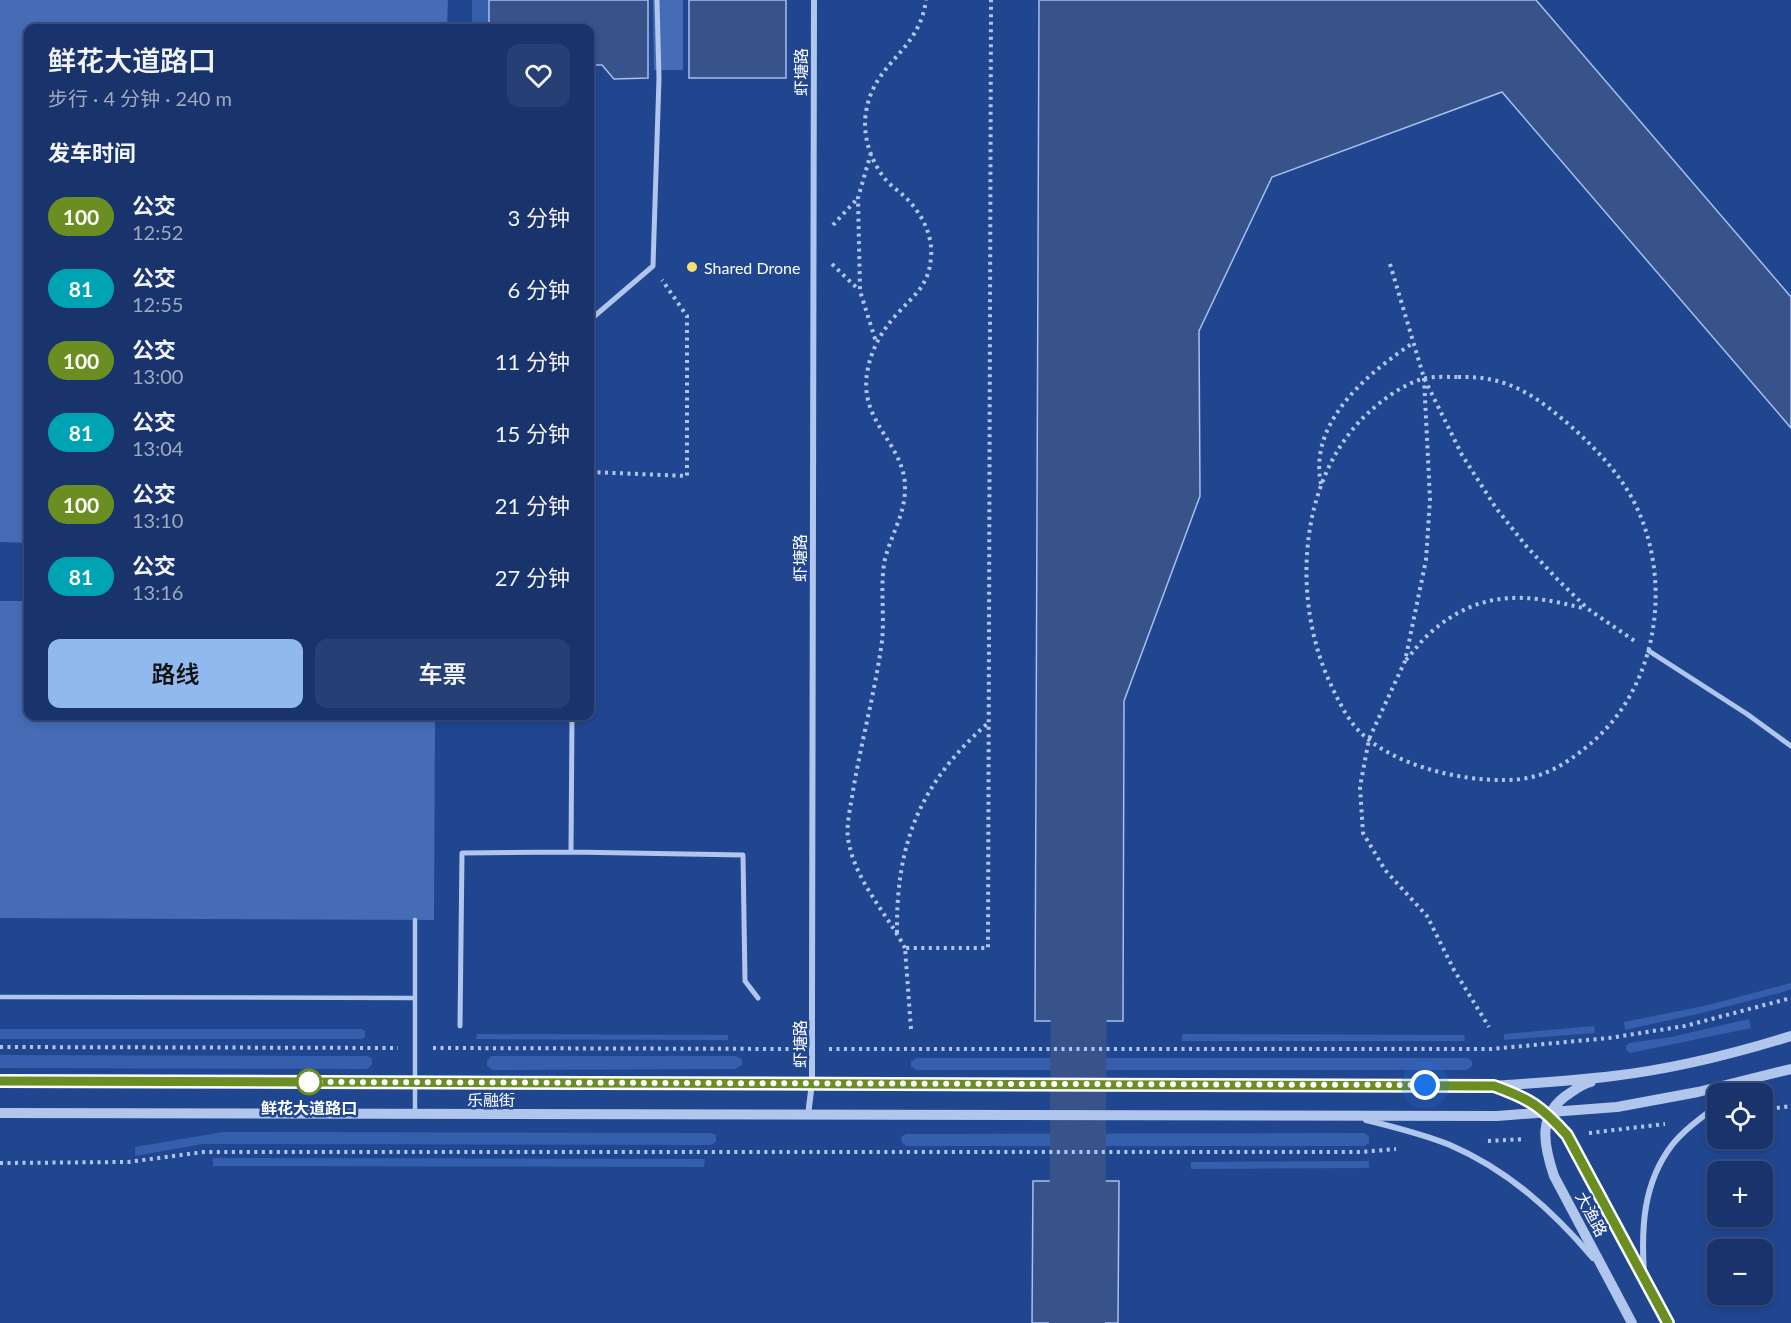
<!DOCTYPE html>
<html lang="zh">
<meta charset="utf-8">
<style>
:root{--surface:#19346c;--page:#263f74;--text:#f1f3f6;--muted:#9faac2;--line:#374f7f;--accent:#90b9f0}
body{margin:0;font-family:Lato,"Noto Sans SC",sans-serif;background:var(--page);color:var(--text);height:100vh;display:flex;flex-direction:column;font-size:22px;white-space:nowrap}
*{box-sizing:border-box;margin:0}
p{font-size:20px;color:var(--muted)}
.icon{flex:none;width:33px;height:33px;fill:none;stroke:currentColor;stroke-width:2;stroke-linecap:round;stroke-linejoin:round}
.map{position:relative;flex:1;overflow:hidden}
.panel{position:absolute;left:24px;top:24px;width:570px;height:696px;display:flex;flex-direction:column;background:var(--surface);border-radius:12px;box-shadow:0 3px 9px #0003,0 0 0 2px var(--line)}
.panel>*{flex:none}
.badge{padding:0 12px;border-radius:20px;font-size:21px;line-height:39px}
.fabs{position:absolute;left:1707px;top:1083px;display:grid;gap:12px}
.fabs a{display:grid;place-items:center;width:66px;height:66px;border-radius:12px;background:var(--surface);box-shadow:0 3px 9px #0003,0 0 0 2px var(--line);font-size:30px}
.you{position:absolute;width:30px;height:30px;margin:-15px;border:4px solid #fff;border-radius:50%;background:#1a73e8;box-shadow:0 0 0 9px #1a73e833}
.map>.badge{position:absolute;translate:-50% -50%;box-shadow:0 0 0 3px #fff}
h2{padding:0 24px;font-size:22px;line-height:54px}
.round{display:grid;place-items:center;flex:none;width:63px;height:63px;border-radius:12px;background:var(--page)}
.headline{display:flex;align-items:center;justify-content:space-between;height:102px;padding:0 24px}
h1{font-size:28px;font-weight:600;line-height:45px}
.action{display:flex;gap:12px;margin-top:auto;padding:12px 24px}
.action a{flex:1;height:69px;border-radius:12px;background:var(--accent);color:#111;font-size:24px;font-weight:600;line-height:69px;text-align:center}
.action a+a{background:var(--page);color:var(--text)}
ul{padding:0;list-style:none}
li{display:flex;align-items:center;gap:18px;height:72px;padding:0 24px}
li div{flex:1}
li b{display:block;font-size:22px}
li em{font-style:normal}
li .badge{min-width:66px;font-weight:700;text-align:center}
.map>svg:first-child{display:block}
.green{fill:#355ead}
.water{fill:#385389;stroke:#a5bfee;stroke-width:1.5}
.lines{fill:none;stroke-linecap:round;stroke-linejoin:round}
.river{stroke:#385389;stroke-width:56}
.building{fill:#466cb5}
.path{stroke:#b1c6ec;stroke-width:4;stroke-dasharray:3 4.5;stroke-linecap:butt}
.service{stroke:#b1c6ec;stroke-width:4.5}
.pedestrian{stroke:#b1c6ec;stroke-width:5}
.minor{stroke:#b1c6ec;stroke-width:6}
.tertiary{stroke:#b1c6ec;stroke-width:10}
.line-casing{stroke:#fff;stroke-width:14}
.line{stroke:#6b8e23;stroke-width:9}
.walk{stroke:#fff;stroke-width:6;stroke-dasharray:0 10.8}
.poi-dot{fill:#f9e072;stroke:#214690;stroke-width:2}
.stop-dot{fill:#fff;stroke:#6b8e23;stroke-width:3}
.labels{text-anchor:middle;dominant-baseline:central;stroke-width:5;stroke-linejoin:round;paint-order:stroke}
.street-label{font-size:16px;fill:#fff;stroke:#214690}
.poi-label{font-size:16px;fill:#fff;stroke:#214690;text-anchor:start}
.stop-label{font-size:16px;font-weight:bold;fill:#fff;stroke:#214690}
</style>
<div class="map">
<svg width="1791" height="1323" viewBox="0 0 1791 1323">
<rect width="100%" height="100%" fill="#214690"/>
<!-- green -->
<path class="green" d="M472,0h17v28h-17z
M1791,983v6l-8,3 -77,20 -81,18 -1,-8 80,-16z
M1749,1019l2,9 -121,25 -4,-3v-4l3,-3 42,-6z
M1594,1026l1,7 -91,7v-6z
M0,1029h362l3,2v6l-4,2h-361z
M477,1034l251,1v5l-252,-1z
M1182,1034l282,1 1,6h-283z
M0,1055l367,1 5,2v7l-5,4 -367,-1z
M491,1056h245l6,3v6l-7,4 -242,1 -6,-4v-5z
M917,1058h551l4,3v5l-6,4h-549l-6,-3v-6z
M223,1132l488,1 5,2v7l-5,3 -508,-1 -68,12v-9z
M1364,1133l5,3v7l-5,3h-458l-4,-3 -1,-6 5,-3z
M213,1158l492,1 -1,8 -491,-1z
M1369,1161v7l-178,1v-7z"/>
<!-- water -->
<path class="water" d="M489,0h159v78l-34,1 -12,-14h-12v-37h-101z
M689,0h97v78h-97z
M1039,0h497l255,297v131l-289,-336 -230,85 -73,154 1,165 -76,205 -1,320h-88z
M1033,1181h86l-1,142h-86z"/>
<g class="lines">
<!-- river -->
<path class="river" d="M1077,1323l2,-378"/>
</g>
<!-- building -->
<path class="building" d="M0,0h448l-1,28h-419v515l-28,-1z
M653,0h30v70h-29z
M0,601h28v115h407l-1,204 -434,-2z"/>
<g class="lines">
<!-- path -->
<path class="path" d="M871,153l-13,45 2,93 16,51
M833,225l25,-27
M832,264l27,26
M1390,264l34,114 38,77 34,53 31,39 32,34 29,28 48,33
M1458,377c10,0 20,0 30,2 35,6 61,28 86,50 23,21 43,42 58,69 42,78 28,188 -42,246 -26,22 -49,36 -85,36 -46,1 -112,-15 -145,-48 -12,-12 -21,-30 -28,-45 -41,-84 -35,-207 35,-273 15,-14 35,-29 55,-35 11,-3 25,-2 36,-2z
M1424,378l6,121 -4,61 -21,101 -36,78 -9,48 3,46 22,37 42,46 27,54 35,57
M590,472l97,4v-160l-25,-36
M1321,484c-13,-62 47,-111 92,-141
M1406,660c8,-9 15,-19 24,-27 50,-44 96,-40 156,-24
M897,933c-1,-90 23,-150 91,-210
M905,948c-19,-36 -51,-68 -57,-110 -2,-14 3,-33 5,-47 8,-48 21,-95 28,-143 5,-29 -2,-60 4,-89 6,-24 20,-45 20,-70 1,-46 -49,-67 -37,-121 4,-20 15,-39 29,-54 17,-19 32,-28 34,-57 2,-20 -8,-41 -22,-56 -7,-8 -16,-13 -23,-21 -15,-18 -24,-44 -20,-68 8,-51 53,-59 60,-112
M911,1029l-6,-81h83l3,-948
M0,1047l398,1
M433,1048l361,1
M829,1049h662l118,-11 76,-12 106,-28
M1762,1110l29,-4
M1589,1133l76,-9
M1488,1141l37,-2
M0,1163l128,-1 76,-10h1157l35,-3"/>
<!-- service -->
<path class="service" d="M415,920v78
M0,997l415,1v116"/>
<!-- pedestrian -->
<path class="pedestrian" d="M590,320l63,-54 6,-188 -2,-78
M1649,651l98,63 44,32
M571,852l1,-136
M460,1026l2,-173 109,-1 172,3 2,126 13,17"/>
<!-- minor -->
<path class="minor" d="M1735,1094l20,-13
M808,1115l4,-32v-74l2,-1009
M1366,1120c28,7 57,14 84,25 58,25 103,66 143,113
M1644,1274c-3,-46 -1,-91 28,-129 12,-15 30,-28 46,-40"/>
<!-- tertiary -->
<path class="tertiary" d="M0,1081l1494,5c39,-3 79,-5 119,-10 60,-7 120,-22 178,-40
M1591,1082c-8,2 -14,6 -21,11 -33,21 -27,50 -16,83l78,147
M1497,1087c35,13 46,21 70,48l101,188
M0,1113l1497,3 120,-9 81,-15 93,-23"/>
</g>
<g class="lines">
<defs>
<path id="line" d="M0,1081l1494,5c36,13 47,20 73,49l101,188"/>
</defs>
<!-- line casing -->
<use href="#line" class="line-casing"/>
<!-- line -->
<use href="#line" class="line"/>
<!-- walk -->
<path class="walk" d="M309,1082l1116,3"/>
</g>
<!-- markers -->
<circle class="poi-dot" cx="692" cy="267" r="6"/>
<circle class="stop-dot" cx="309" cy="1082" r="12"/>
<g class="labels">
<!-- street labels -->
<g class="street-label">
<text transform="translate(800 72) rotate(-90)">虾塘路</text>
<text transform="translate(799 558) rotate(-90)">虾塘路</text>
<text transform="translate(799 1044) rotate(-90)">虾塘路</text>
<text x="491" y="1099">乐融街</text>
<text transform="translate(1592 1214) rotate(62)">大渔路</text>
</g>
<!-- poi labels -->
<g class="poi-label">
<text x="704" y="267">Shared Drone</text>
</g>
<!-- stop labels -->
<g class="stop-label">
<text x="309" y="1107">鲜花大道路口</text>
</g>
</g>
</svg>
<div class="fabs">
<a><svg class="icon" aria-label="locate" viewBox="0 0 24 24"><circle cx="12" cy="12" r="6"/><path d="M12 2v4M12 18v4M2 12h4M18 12h4"/></svg></a>
<a>+</a>
<a>−</a>
</div>
<div class="you" style="left:1425px;top:1085px"></div>
<section class="panel">
<div class="headline"><div><h1>鲜花大道路口</h1><p>步行 · 4 分钟 · 240 m</p></div><a class="round"><svg class="icon" aria-label="heart" viewBox="0 0 24 24"><path d="M12 20l-8-8c-3-5 5-10 8-4 3-6 11-1 8 4z"/></svg></a></div>
<h2>发车时间</h2>
<ul>
<li><span class="badge" style="background:#6b8e23;color:#fff">100</span><div><b>公交</b><p>12:52</p></div><em>3 分钟</em></li>
<li><span class="badge" style="background:#00a3b4;color:#fff">81</span><div><b>公交</b><p>12:55</p></div><em>6 分钟</em></li>
<li><span class="badge" style="background:#6b8e23;color:#fff">100</span><div><b>公交</b><p>13:00</p></div><em>11 分钟</em></li>
<li><span class="badge" style="background:#00a3b4;color:#fff">81</span><div><b>公交</b><p>13:04</p></div><em>15 分钟</em></li>
<li><span class="badge" style="background:#6b8e23;color:#fff">100</span><div><b>公交</b><p>13:10</p></div><em>21 分钟</em></li>
<li><span class="badge" style="background:#00a3b4;color:#fff">81</span><div><b>公交</b><p>13:16</p></div><em>27 分钟</em></li>
</ul>
<div class="action"><a>路线</a><a>车票</a></div>
</section>
</div>
